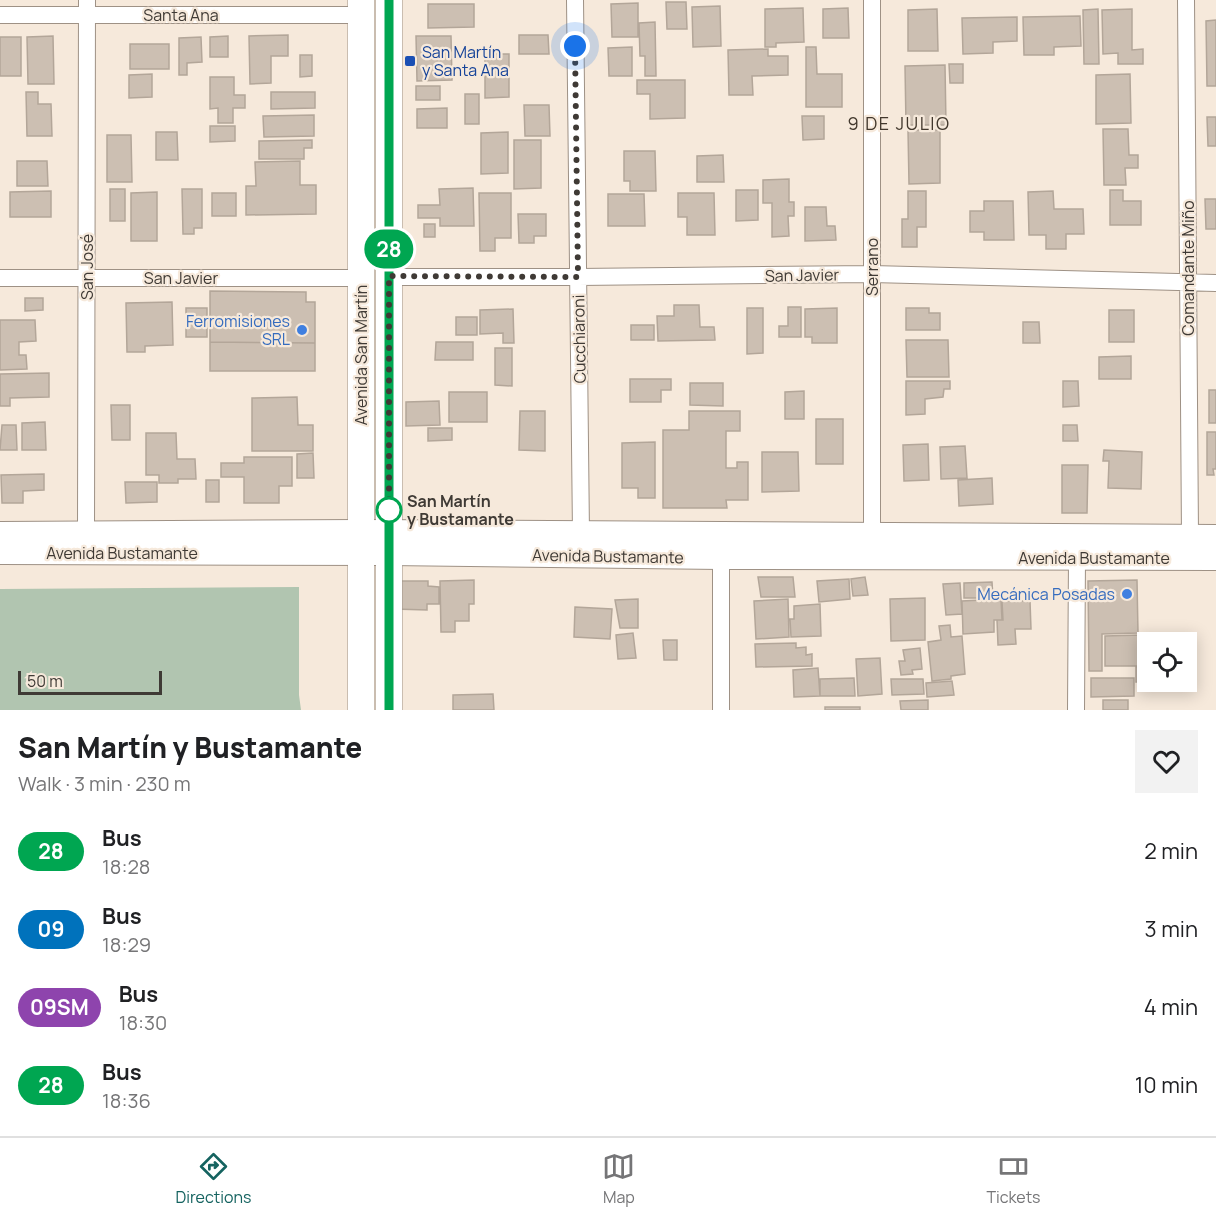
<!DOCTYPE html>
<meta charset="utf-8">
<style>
:root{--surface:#fff;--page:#f2f2f2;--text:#202124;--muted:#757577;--line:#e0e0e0;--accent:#156360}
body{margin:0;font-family:Manrope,sans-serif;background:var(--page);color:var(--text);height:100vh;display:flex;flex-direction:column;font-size:22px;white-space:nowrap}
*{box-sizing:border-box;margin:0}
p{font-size:20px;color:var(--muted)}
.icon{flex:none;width:33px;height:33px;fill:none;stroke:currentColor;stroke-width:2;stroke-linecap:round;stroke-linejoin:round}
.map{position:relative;height:710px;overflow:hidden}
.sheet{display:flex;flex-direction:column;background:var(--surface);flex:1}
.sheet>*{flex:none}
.badge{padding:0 12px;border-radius:20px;font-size:21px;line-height:39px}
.buttons{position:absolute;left:1137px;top:632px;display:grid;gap:12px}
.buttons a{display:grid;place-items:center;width:60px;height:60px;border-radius:0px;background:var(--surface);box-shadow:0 3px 15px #0003;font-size:30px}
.scale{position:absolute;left:18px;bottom:15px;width:144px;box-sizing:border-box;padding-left:6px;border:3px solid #3f3a35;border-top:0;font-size:16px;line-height:21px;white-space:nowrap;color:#3f3a35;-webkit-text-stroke:4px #f6e9db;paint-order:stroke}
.you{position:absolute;width:30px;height:30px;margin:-15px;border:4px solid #fff;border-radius:50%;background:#1a73e8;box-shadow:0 0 0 9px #1a73e833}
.map>.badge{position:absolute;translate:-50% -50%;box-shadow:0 0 0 3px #fff}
.round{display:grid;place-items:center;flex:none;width:63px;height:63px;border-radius:0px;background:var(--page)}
.head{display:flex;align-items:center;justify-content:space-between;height:102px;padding:0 18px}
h1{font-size:28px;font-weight:800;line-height:45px}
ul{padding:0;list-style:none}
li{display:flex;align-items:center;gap:18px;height:78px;padding:0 18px}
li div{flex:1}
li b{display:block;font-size:22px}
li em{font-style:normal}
li .badge{min-width:66px;font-weight:700;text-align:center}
.tabs{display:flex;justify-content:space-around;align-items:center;height:84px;border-top:2px solid var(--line);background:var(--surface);font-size:16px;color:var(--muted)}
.tabs a{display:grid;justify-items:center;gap:3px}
.tabs .current{color:var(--accent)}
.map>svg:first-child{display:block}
.green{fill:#b1c5b0}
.building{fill:#ccbfb2;stroke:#b3a699;stroke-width:1.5}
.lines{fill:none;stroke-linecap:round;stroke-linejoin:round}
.street-casing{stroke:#9e9185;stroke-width:18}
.secondary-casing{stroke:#9e9185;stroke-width:26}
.primary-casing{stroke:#9e9185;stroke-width:27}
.street{stroke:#fff;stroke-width:16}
.secondary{stroke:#fff;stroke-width:24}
.primary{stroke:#fff;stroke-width:26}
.line-casing{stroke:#fff;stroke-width:14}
.line{stroke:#00a651;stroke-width:9}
.walk{stroke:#3f3a35;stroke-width:6;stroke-dasharray:0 10.8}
.transit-dot{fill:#1a4fb4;stroke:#f6e9db;stroke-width:2}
.shop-dot{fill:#3f7fe0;stroke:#f6e9db;stroke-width:2}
.stop-dot{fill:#fff;stroke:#00a651;stroke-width:3}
.labels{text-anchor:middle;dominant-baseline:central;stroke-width:4.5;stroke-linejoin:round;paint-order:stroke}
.street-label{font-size:16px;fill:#3f3a35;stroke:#f6e9db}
.transit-label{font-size:16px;fill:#164399;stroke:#f6e9db;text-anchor:start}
.shop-label{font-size:16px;fill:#366cbe;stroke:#f6e9db;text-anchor:end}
.stop-label{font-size:16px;font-weight:bold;fill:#3f3a35;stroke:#f6e9db;text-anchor:start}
.neighbourhood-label{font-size:18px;letter-spacing:1.5px;fill:#42382d;stroke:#f6e9db}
</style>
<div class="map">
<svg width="1216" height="710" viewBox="0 0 1216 710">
<rect width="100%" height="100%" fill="#f6e9db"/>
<!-- green -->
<path class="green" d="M299,587v108l2,15h-301v-121z"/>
<!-- building -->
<path class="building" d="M666,2h20l1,27h-20z
M638,3v34h-26l-1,-33z
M428,4h46v23l-46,1z
M720,6l1,40 -28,1 -1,-40z
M803,8l1,34 -28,1v4h-11v-38z
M848,8l1,30h-26v-29z
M937,9l1,42h-30v-41z
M1098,9l1,55h-15l-1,-54z
M1132,9v41l11,-1v15h-25v-11l-15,1 -1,-44z
M1080,16l1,30 -27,1v8h-30l-1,-38z
M1017,17v24l-24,1v11l-30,1 -1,-36z
M1216,20v66h-9l-1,-65z
M655,22l1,54h-11v-20h-5l-1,-33z
M288,35v21h-17v27l-21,1 -1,-48z
M519,35h29l1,19h-30z
M53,36l1,48h-26l-1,-47z
M228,36v21h-18v-20z
M416,36h35l1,44 -35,1z
M0,37h21v39h-21z
M201,37l1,25 -15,1v12h-8v-37z
M130,44h39v25h-39z
M632,47v29h-23l-1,-28z
M806,47h10l1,27h25v33h-36z
M768,49v7h20v19l-36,1 1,19h-24l-1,-45z
M485,54h24v43l-24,1z
M300,55h12v21l-12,1z
M949,64h14v19h-13z
M945,65l1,60h-40l-1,-59z
M152,74v23l-23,1v-23z
M1130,74l1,49 -35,1v-49z
M210,77h24v18h11v13h-12v15h-15v-15l-8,1z
M637,80h48v38l-35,1v-25h-13z
M416,86h24v14h-24z
M26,92h12v12h13l1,32h-25z
M271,92h44v16l-44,1z
M465,94h14v30h-14z
M524,105h25l1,31h-25z
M447,108v20h-30v-19z
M314,115v21l-50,1 -1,-21z
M802,116h22v23l-21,1z
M1207,117h9v29h-8z
M210,126h25v15l-25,1z
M1103,129h25l1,26h9v13h-13l1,17h-22z
M908,130h32v53l-31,1z
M156,132h21l1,28h-22z
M508,132v41l-27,1v-41z
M107,135h24l1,47h-25z
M312,140v8h-8v11h-45v-18z
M514,140h27v48l-27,1z
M624,151h31l1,40h-26v-10h-6z
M723,155l1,27h-27v-26z
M17,161h30l1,25h-31z
M300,161v24h16v29l-70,1v-29h10l-1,-24z
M789,179v23h5v14h-6l1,20 -17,1v-34h-9v-23z
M473,188l1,38h-34v-8h-22v-13h22l-1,-16z
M110,189h15v32h-15z
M182,189h20v39h-8v6h-11z
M736,190h22v30l-22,1z
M1110,190h13v11h18v24h-31z
M51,191v26h-41v-25z
M908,191h18v36h-9v20h-15v-28h6z
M1053,191l1,18h29l1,25h-18v15h-20v-14h-17l-1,-43z
M157,192v49h-26v-48z
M212,193h24v23h-24z
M479,193h32v45h-16v13h-15z
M678,193h36l1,42h-28v-18h-9z
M608,194h36l1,32h-37z
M1205,199h11v30h-10z
M984,201h29l1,39h-30v-8h-14v-21h14z
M805,207h21l1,19h8l1,14 -31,1z
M518,214h28v22h-12v7h-15z
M424,224h11v13h-11z
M210,291l96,1v10h9v41l-105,-1z
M25,298h18v12l-18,1z
M172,302l1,43 -28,1v6h-18l-1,-49z
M674,305h25l1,22h14l1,13 -57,1 -1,-25h17z
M788,307h13v30h-22v-11h9z
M186,308h21v29h-21z
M747,308h16v45l-16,1z
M837,308v35h-25v-6h-7v-28z
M906,308h23v5h11v17h-34z
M513,309l1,34h-11v-10l-23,1v-24z
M1109,310h25v32h-25z
M456,317h21v18h-21z
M0,320h35l1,21 -17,1v13h7l1,14 -27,1z
M1023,322h16l1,21h-17z
M631,325h23v15h-23z
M906,340h42l1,37h-42z
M210,342l105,1v28h-105z
M436,342h37v18h-38z
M495,348h17v38l-17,-1z
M1131,356v23h-32v-22z
M49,373v24l-39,1v8h-10v-32z
M630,379h41v11h-10v12h-31z
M906,381h44v8h-6l-1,8 -18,2v15l-19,1z
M1063,381h15l1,25 -16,1z
M690,383h33v23l-33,-1z
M1209,390h7v33h-7z
M804,391v28h-19v-27z
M449,392h38v30h-38z
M297,397l1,28h15v26h-61v-53z
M439,401l1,24 -34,1v-24z
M111,405h19v35h-18z
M520,411h25v40l-26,-1z
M689,411h51v20h-14v37h11v-6h11v38h-22l1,8h-64v-78h26z
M816,419h27v45h-27z
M45,422l1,28h-24v-27z
M2,425h14l1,25h-17z
M1063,425h14l1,16h-15z
M428,428h24v12l-24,1z
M1207,432h9v37h-3l1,6h-7z
M146,433h30l1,26h18l1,20h-18v4h-19v-8h-13z
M655,442v56h-17v-10h-16v-45z
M928,444l1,36 -25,1 -1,-36z
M965,446l2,32 -26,1 -1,-32z
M1104,450l38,2 -1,37 -33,-1 1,-27h-6z
M762,452h36l1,39 -37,1z
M313,453l1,25h-17v-24z
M244,457h48v29h-13v17h-35v-26h-23v-14h23z
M1062,465h26l-1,48h-25z
M44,474v16l-21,1v12h-21l-1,-28z
M992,478l1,26 -34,2 -1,-26z
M206,480h13v22h-13z
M125,482h32v20l-31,1z
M758,577h35l2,20h-34z
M865,577l3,18 -15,1 -2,-17z
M849,579l1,20 -31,3 -2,-21z
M474,580v24h-5v17h-14v11h-14l-1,-51z
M1137,580l1,53 -36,1v37h-13l-1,-90z
M395,581h33v5l11,1v17h-12v6l-33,-1z
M992,582l1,16h-29v-15z
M960,583l2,31 -16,1 -3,-31z
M925,598v42l-34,1 -1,-42z
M638,599v29h-18l-5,-28z
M788,599l1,38 -33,2 -2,-38z
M1001,599l1,21h-8v12l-31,2 -1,-33z
M1002,601h28l1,28h-16l1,15 -18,1 -1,-25h6z
M820,604l1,32 -30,1 -1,-18h4v-13z
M575,607l37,2 -2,30 -36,-2z
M950,625l1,12 11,-1 3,38 -14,2v3l-19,2 -4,-39 13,-2 -2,-14z
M633,633l3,25 -18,1 -2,-24z
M1141,635v31h-36v-30z
M663,640h14v20h-13z
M796,643v5l10,-1v8l6,-1v12l-56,1 -1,-23z
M920,648l2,21 -10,1 1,4 -12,1 -2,-14h6l-2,-11z
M1143,654h5v27l10,1h-22v-15h7z
M880,658l2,36 -24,2 -2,-37z
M818,668l2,28 -26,1 -1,-27z
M854,678l1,18h-35v-17z
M1091,678h43v18l-43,1z
M891,679h32l1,15 -32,1z
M952,681l2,14 -27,2 -1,-14z
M493,694l1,16h-41v-15z
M928,700v10h-27l-1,-9z
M1103,700h25v10h-25z
M825,707h35v3h-35z"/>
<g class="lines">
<defs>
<path id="street" d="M575,0l6,534
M872,0v535
M1186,0l4,536
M0,15h361
M389,277h189l294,-3 344,9
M0,278h361
M86,534l1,-534
M721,557v153
M1076,710l1,-152"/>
<path id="secondary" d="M0,534l361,-2 855,5
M0,552l389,1 332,4 495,1"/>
<path id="primary" d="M361,0v710
M389,0v710"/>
</defs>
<!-- street casing -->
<use href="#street" class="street-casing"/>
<!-- secondary casing -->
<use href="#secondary" class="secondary-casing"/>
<!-- primary casing -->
<use href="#primary" class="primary-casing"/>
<!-- street -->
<use href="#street" class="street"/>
<!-- secondary -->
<use href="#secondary" class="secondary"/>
<!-- primary -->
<use href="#primary" class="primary"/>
</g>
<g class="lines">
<defs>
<path id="line" d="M389,0v710"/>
</defs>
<!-- line casing -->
<use href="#line" class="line-casing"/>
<!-- line -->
<use href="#line" class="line"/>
<!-- walk -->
<path class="walk" d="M389,510v-234l189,1 -3,-231"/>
</g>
<!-- markers -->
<rect class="transit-dot" x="404" y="55" width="12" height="12" rx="3"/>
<g class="shop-dot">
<circle cx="302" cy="330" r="6"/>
<circle cx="1127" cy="594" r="6"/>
</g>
<circle class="stop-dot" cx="389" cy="510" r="12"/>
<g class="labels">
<!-- street labels -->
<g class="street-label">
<text x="181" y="15">Santa Ana</text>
<text transform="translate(87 267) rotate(-90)">San José</text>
<text transform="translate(872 267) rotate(-90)">Serrano</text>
<text transform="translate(1188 268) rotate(-90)">Comandante Miño</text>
<text transform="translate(802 275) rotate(-1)">San Javier</text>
<text x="181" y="278">San Javier</text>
<text transform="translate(579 339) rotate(-91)">Cucchiaroni</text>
<text transform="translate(361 355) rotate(-90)">Avenida San Martín</text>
<text x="122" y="553">Avenida Bustamante</text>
<text transform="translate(608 556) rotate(1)">Avenida Bustamante</text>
<text x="1094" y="558">Avenida Bustamante</text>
</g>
<!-- transit labels -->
<g class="transit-label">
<text x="422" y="52">San Martín<tspan x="422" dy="18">y Santa Ana</tspan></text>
</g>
<!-- shop labels -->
<g class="shop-label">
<text x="290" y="321">Ferromisiones<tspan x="290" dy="18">SRL</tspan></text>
<text x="1115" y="594">Mecánica Posadas</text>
</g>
<!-- stop labels -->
<g class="stop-label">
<text x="407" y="501">San Martín<tspan x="407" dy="18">y Bustamante</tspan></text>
</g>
<!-- neighbourhood labels -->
<g class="neighbourhood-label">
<text x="899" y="123">9 DE JULIO</text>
</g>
</g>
</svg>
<div class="buttons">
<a><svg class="icon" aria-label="locate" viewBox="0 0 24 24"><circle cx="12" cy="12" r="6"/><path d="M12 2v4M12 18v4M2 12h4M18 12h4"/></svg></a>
</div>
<div class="scale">50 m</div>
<div class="you" style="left:575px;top:46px"></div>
<b class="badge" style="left:389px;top:249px;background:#00a651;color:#fff">28</b>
</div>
<section class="sheet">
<div class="head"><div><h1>San Martín y Bustamante</h1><p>Walk · 3 min · 230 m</p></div><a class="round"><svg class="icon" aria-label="heart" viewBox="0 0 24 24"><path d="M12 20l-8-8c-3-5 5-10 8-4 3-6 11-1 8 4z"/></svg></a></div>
<ul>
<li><span class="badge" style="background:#00a651;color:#fff">28</span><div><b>Bus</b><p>18:28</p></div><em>2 min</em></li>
<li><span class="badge" style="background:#0072bc;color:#fff">09</span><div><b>Bus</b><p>18:29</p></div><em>3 min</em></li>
<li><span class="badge" style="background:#8e44ad;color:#fff">09SM</span><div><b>Bus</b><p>18:30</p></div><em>4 min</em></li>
<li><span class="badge" style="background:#00a651;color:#fff">28</span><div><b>Bus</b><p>18:36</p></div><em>10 min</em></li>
</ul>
</section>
<nav class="tabs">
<a class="current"><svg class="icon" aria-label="directions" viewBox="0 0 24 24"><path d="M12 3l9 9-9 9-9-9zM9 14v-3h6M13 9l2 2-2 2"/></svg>Directions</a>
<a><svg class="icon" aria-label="map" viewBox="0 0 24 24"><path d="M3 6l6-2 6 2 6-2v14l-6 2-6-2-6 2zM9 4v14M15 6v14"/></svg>Map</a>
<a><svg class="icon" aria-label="tickets" viewBox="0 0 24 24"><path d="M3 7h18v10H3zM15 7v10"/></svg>Tickets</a>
</nav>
